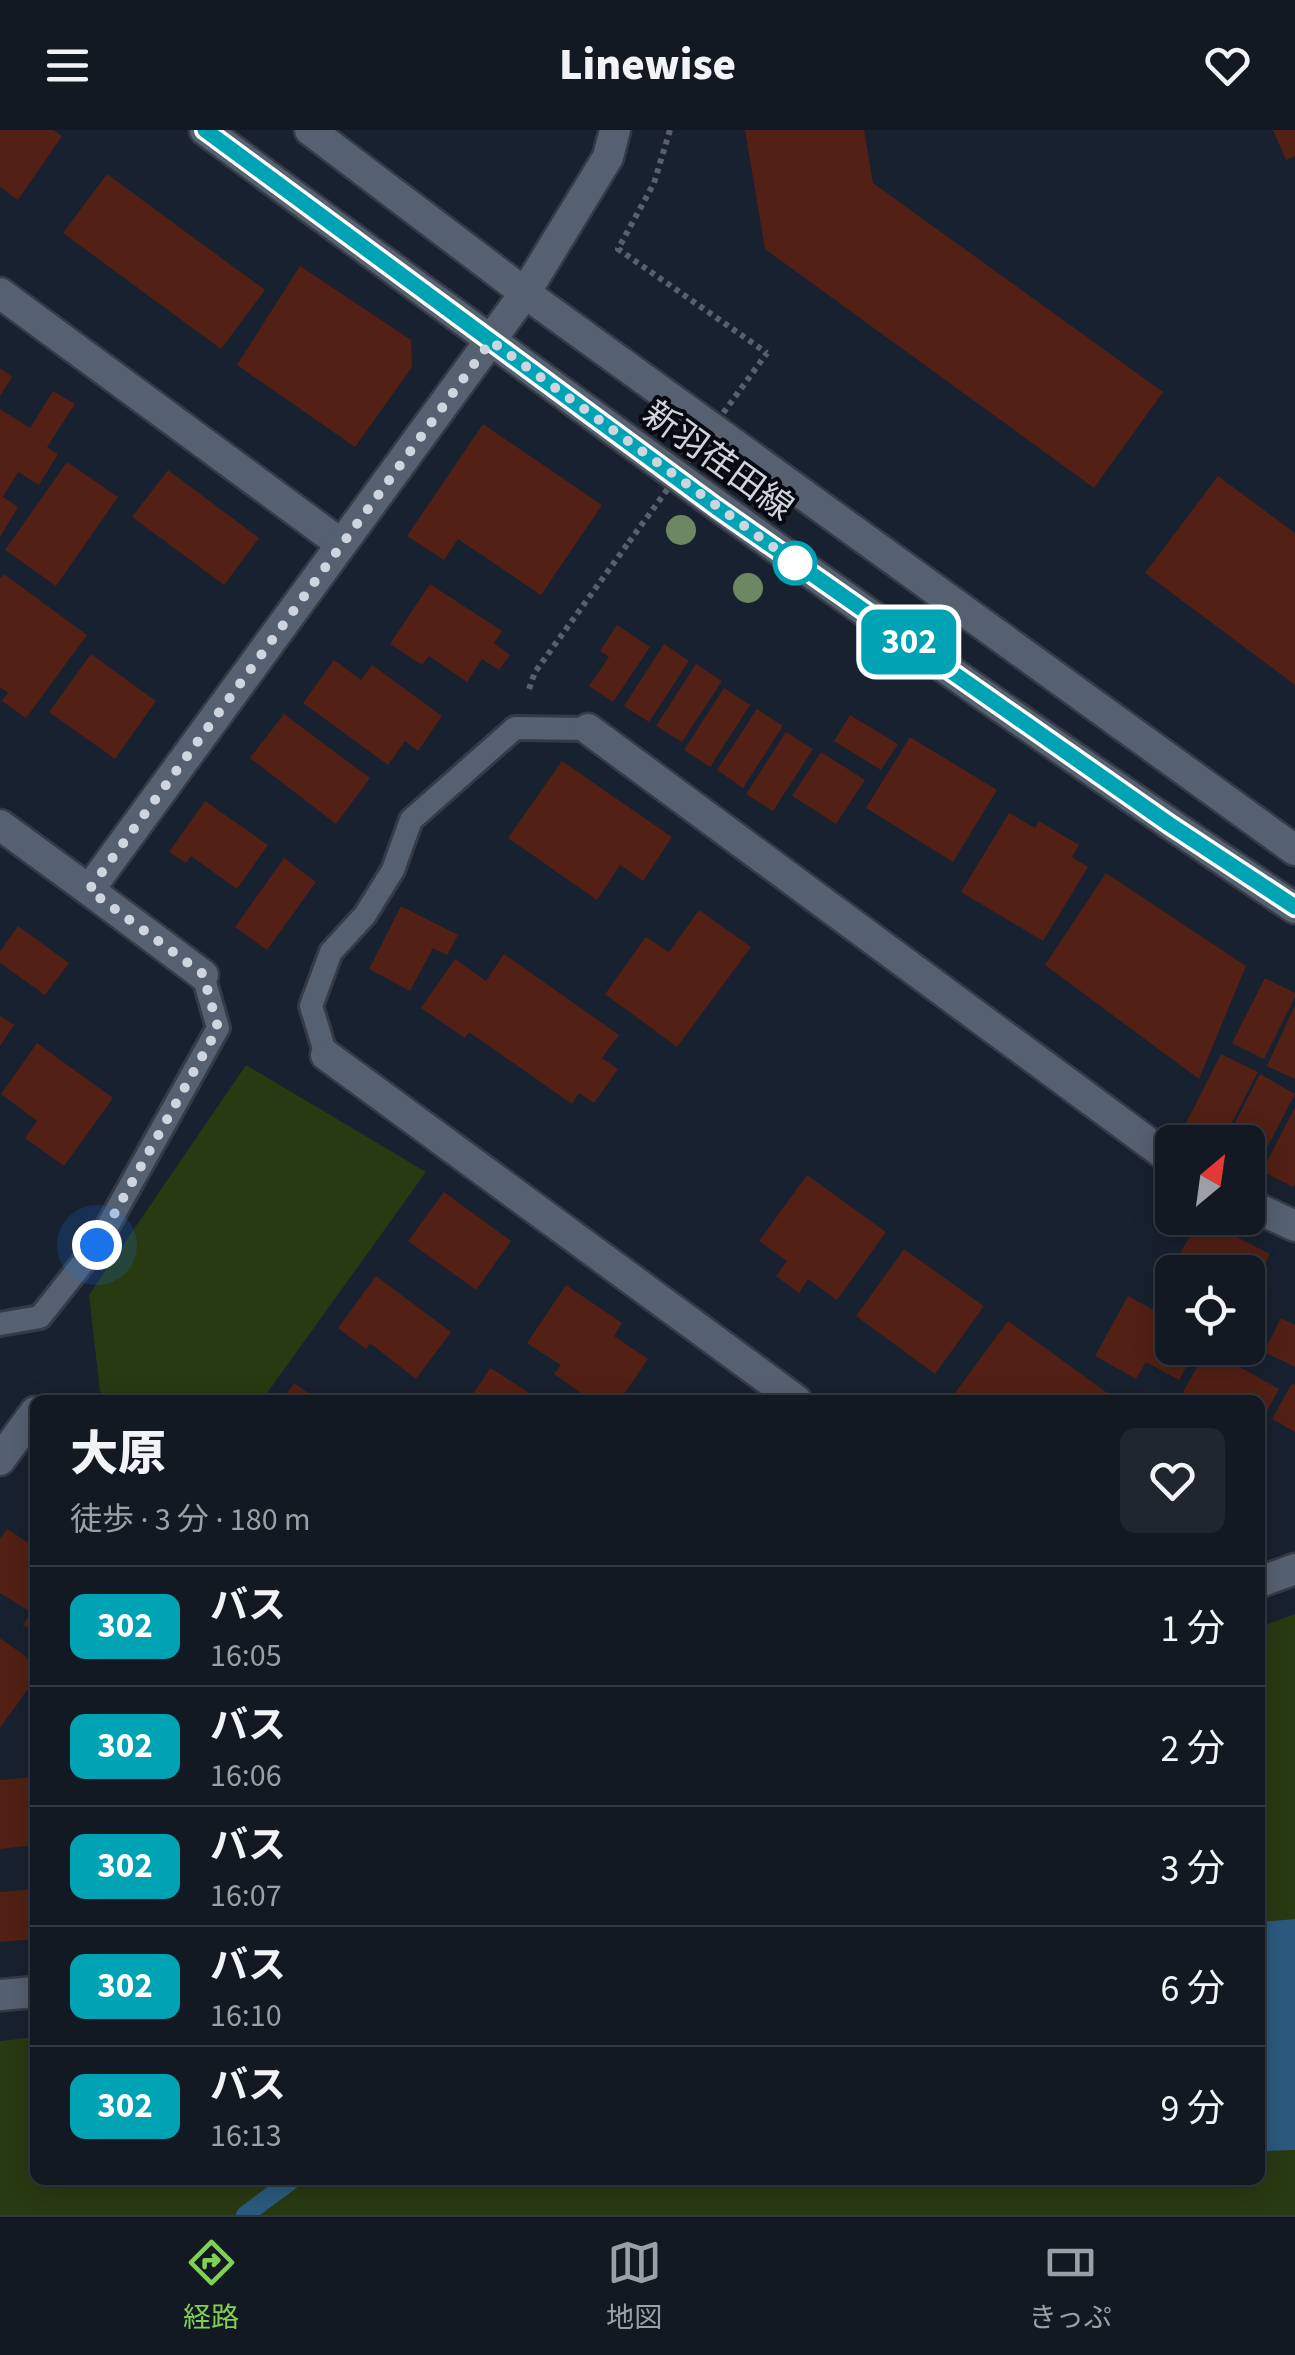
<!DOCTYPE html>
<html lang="ja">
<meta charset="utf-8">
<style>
:root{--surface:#121923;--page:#1f2630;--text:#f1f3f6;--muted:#9ca0a6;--line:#313841;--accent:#80d051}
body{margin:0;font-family:"Source Sans 3","Noto Sans JP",sans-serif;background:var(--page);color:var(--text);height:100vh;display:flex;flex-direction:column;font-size:38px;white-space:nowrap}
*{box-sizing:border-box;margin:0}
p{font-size:32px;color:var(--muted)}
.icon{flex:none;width:55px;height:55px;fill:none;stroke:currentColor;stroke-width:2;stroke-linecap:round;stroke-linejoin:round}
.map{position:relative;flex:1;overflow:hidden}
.sheet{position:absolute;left:30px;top:1265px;width:1235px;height:790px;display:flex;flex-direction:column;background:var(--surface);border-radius:15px;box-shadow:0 5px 25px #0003,0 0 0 2px var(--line)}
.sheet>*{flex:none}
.badge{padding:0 20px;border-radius:15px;font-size:35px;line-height:65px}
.needle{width:65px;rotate:29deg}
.fabs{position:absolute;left:1155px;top:995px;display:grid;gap:20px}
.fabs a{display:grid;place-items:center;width:110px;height:110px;border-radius:15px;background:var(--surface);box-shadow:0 5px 25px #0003,0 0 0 2px var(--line);font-size:50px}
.you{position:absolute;width:50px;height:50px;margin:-25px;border:8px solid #fff;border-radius:50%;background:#1a73e8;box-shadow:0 0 0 15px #1a73e833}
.map>.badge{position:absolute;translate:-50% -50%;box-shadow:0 0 0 5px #fff}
.round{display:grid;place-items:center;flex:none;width:105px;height:105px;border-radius:15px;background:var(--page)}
.overview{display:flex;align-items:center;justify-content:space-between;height:170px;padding:0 40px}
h1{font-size:48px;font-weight:800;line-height:75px}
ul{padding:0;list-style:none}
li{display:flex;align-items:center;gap:30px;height:120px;padding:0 40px;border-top:2px solid var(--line)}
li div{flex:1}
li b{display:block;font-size:38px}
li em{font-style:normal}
li .badge{min-width:110px;font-weight:700;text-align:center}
header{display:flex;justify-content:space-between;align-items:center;height:130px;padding:0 40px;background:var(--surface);font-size:45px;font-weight:800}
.menu{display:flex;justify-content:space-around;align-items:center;height:140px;border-top:2px solid var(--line);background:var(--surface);font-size:28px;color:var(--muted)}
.menu a{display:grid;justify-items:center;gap:5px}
.menu .current{color:var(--accent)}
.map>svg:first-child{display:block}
.green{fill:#283a12}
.water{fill:#2a5a7e}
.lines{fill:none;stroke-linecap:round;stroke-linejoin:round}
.stream{stroke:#2a5a7e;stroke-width:18}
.building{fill:#522015}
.lane-casing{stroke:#353b46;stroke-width:28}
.street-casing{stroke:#353b46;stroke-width:35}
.secondary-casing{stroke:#353b46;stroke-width:35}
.path{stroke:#58606c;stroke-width:6;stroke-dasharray:5 5;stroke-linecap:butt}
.lane{stroke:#556070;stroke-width:22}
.street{stroke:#556070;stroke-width:30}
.secondary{stroke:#556070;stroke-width:30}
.path-bridge{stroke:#58606c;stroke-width:6;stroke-dasharray:5 5;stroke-linecap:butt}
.tree{fill:#6e8763}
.line-casing{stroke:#fff;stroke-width:22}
.line{stroke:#00a3b4;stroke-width:15}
.walk{stroke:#cfd5df;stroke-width:10;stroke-dasharray:0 18}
.stop-dot{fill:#fff;stroke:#00a3b4;stroke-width:5}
.labels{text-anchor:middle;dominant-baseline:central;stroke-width:8;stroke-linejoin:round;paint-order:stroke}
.street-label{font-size:35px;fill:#cfd5df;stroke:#070a10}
</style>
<header><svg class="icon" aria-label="menu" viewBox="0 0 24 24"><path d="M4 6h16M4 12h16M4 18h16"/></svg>Linewise<svg class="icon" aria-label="heart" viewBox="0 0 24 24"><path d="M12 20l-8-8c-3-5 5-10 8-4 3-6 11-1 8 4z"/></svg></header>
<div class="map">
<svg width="1295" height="2085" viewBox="0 0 1295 2085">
<rect width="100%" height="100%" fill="#18212f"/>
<!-- green -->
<path class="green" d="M246,935l180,107 -164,228h-150l-12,-9 -11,-96z
M1295,1484v601h-1295v-174l35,-4v143h1225v-553z"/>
<!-- water -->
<path class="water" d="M1295,1789v231l-35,1v-229z"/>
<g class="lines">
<!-- stream -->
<path class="stream" d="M245,2085l47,-35"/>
</g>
<!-- building -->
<path class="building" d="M0,0h53l9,6 -44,64 -18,-13z
M745,0h119l9,53 290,209 -69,96 -329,-239z
M1273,0h22v26l-9,4z
M107,44l158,116 -44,59 -158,-116z
M300,136l111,74 1,27 -57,80 -118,-82z
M0,238l12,9 -12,19z
M53,261l22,13 -28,43 11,7 -19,31 -21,-13 -15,25 15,10 -18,30v-128l30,19z
M483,294l119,81 -61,90 -83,-56 -14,21 -37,-24z
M67,332l51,35 -62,89 -51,-36z
M168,340l91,68 -35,47 -92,-68z
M1218,346l77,57v152l-150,-112z
M4,444l83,61 -61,83 -24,-17 6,-8 -8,-6v-108z
M430,454l72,47 -8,12 16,12 -11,15 -17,-11 -15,23 -38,-26 -7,9 -32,-21z
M617,495l33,22 -37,55 -24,-16 20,-29 -9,-6z
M664,514l25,17 -40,61 -25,-16z
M91,524l65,47 -41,58 -66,-47z
M334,530l27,20 11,-15 70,51 -24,35 -13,-10 -17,24 -85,-62z
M696,534l26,17 -40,61 -26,-16z
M724,558l26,17 -40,62 -26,-17z
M757,579l26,17 -40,62 -26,-18z
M284,584l86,64 -34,46 -86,-66z
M850,585l48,29 -17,26 -47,-29z
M786,602l27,17 -40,62 -27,-17z
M910,607l87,53 -44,72 -87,-54z
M821,622l44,28 -29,44 -44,-28z
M562,631l110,76 -29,44 -23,-16 -23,35 -89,-62z
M205,671l63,44 -31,44 -46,-33 -5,7 -17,-11z
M1009,683l26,15 4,-7 40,24 -7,12 16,10 -45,74 -82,-49z
M284,728l32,24 -49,68 -32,-23z
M1106,743l140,93 -47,113 -154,-114z
M401,776l57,29 -11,20 -14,-7 -23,43 -41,-22z
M699,780l52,37 -74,100 -72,-53 41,-57 23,15z
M18,796l51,37 -24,32 -45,-32v-12z
M504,824l115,81 -17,23 16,11 -24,34 -15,-10 -7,11 -103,-72 -4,6 -44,-30 34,-49 31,22z
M1265,848l30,15v4l-31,62 -32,-16z
M1295,875v74l-28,-13z
M0,886l14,9 -14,21z
M37,913l76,55 -49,68 -39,-28 12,-17 -36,-27z
M1221,924l37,18 -36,70h-12l-27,-13z
M1260,944l35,20 -38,73 -9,-5v-20h-23z
M1295,977v77l-2,3 -31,-16z
M807,1045l79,57 -49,68 -29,-21 -9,14 -23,-17 11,-15 -28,-20z
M444,1062l67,49 -35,49 -68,-49z
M1200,1088l70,36 -22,42v-24h-76v27l-13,-8z
M904,1119l80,57 -49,68 -79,-58z
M376,1146l75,56 -35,47 -46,-36 -4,6 -28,-21z
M566,1155l56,38 -8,13 34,23 -28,41h-29l-37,-26 7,-9 -34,-22z
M1128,1166l44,24v28h25l-18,32 -33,-18 -10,17 -41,-23z
M1281,1188l14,7v42l-31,-15z
M1008,1191l109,79h-151l-11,-7z
M1207,1219l72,40 -19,35v-24h-69l-9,-6z
M490,1238l51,32h-72z
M294,1253l24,17h-36z
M1292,1253l3,2v47l-23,-13z
M7,1399l28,18v85l-12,-7 8,-13 -31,-19v-54z
M0,1508l35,25v16l-35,49z
M35,1647v68l-35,4v-69z
M35,1759v50l-35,3v-50z"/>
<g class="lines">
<defs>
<path id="lane" d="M326,925l-15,-49 20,-54 34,-37 28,-45 18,-50 104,-92 73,1
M0,1194l40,-7 57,-72 121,-217 -15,-53"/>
<path id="street" d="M0,163l341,251
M588,599l584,431
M89,760l114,85
M326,925l470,345
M1248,1074l47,22
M0,1330l35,-48"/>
<path id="secondary" d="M205,0c359,265 718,530 1090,778
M310,0l215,163 770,557
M0,695l89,65 436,-597 83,-136 7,-27
M1260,1452l35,-13
M0,1865l35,-3"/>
</defs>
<!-- lane casing -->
<use href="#lane" class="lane-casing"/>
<!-- street casing -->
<use href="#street" class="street-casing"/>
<!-- secondary casing -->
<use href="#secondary" class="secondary-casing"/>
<!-- path -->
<path class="path" d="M670,0l-16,53 -36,66 149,104
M529,559l6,-17 94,-130"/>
<!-- lane -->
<use href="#lane" class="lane"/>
<!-- street -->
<use href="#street" class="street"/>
<!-- secondary -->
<use href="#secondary" class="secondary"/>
<!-- path-bridge -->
<path class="path-bridge" d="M629,412l138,-189"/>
</g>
<!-- trees -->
<g class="tree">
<circle cx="681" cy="400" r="15"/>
<circle cx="748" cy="458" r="15"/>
</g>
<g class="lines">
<defs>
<path id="line" d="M205,0l511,377 453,317 126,83"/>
</defs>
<!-- line casing -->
<use href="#line" class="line-casing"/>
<!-- line -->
<use href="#line" class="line"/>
<!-- walk -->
<path class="walk" d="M97,1115l121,-217 -15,-54 -114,-84 402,-549 304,222"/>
</g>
<!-- markers -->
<circle class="stop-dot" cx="795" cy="433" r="20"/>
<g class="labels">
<!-- street labels -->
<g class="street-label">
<text transform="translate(718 331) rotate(36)">新羽荏田線</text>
</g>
</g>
</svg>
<div class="fabs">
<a><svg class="needle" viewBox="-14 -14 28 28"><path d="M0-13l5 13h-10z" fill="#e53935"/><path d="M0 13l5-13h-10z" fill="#9ca0a6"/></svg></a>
<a><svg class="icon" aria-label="locate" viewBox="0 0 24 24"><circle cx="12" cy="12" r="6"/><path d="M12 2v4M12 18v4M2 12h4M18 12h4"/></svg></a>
</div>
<div class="you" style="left:97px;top:1115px"></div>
<b class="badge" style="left:909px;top:512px;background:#00a3b4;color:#fff">302</b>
<section class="sheet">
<div class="overview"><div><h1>大原</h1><p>徒歩 · 3 分 · 180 m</p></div><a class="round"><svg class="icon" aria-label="heart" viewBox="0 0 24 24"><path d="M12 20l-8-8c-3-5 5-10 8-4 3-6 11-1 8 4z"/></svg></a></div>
<ul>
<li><span class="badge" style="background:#00a3b4;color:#fff">302</span><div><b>バス</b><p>16:05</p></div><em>1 分</em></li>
<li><span class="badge" style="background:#00a3b4;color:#fff">302</span><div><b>バス</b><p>16:06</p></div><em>2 分</em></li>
<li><span class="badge" style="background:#00a3b4;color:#fff">302</span><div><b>バス</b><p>16:07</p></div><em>3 分</em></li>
<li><span class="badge" style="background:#00a3b4;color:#fff">302</span><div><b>バス</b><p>16:10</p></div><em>6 分</em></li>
<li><span class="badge" style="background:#00a3b4;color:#fff">302</span><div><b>バス</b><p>16:13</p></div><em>9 分</em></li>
</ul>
</section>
</div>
<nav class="menu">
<a class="current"><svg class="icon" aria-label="directions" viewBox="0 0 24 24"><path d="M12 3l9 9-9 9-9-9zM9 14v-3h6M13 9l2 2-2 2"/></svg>経路</a>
<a><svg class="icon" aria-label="map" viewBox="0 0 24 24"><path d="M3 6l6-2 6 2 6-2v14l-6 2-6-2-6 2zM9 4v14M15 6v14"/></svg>地図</a>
<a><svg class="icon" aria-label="tickets" viewBox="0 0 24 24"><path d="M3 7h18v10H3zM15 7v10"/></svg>きっぷ</a>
</nav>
